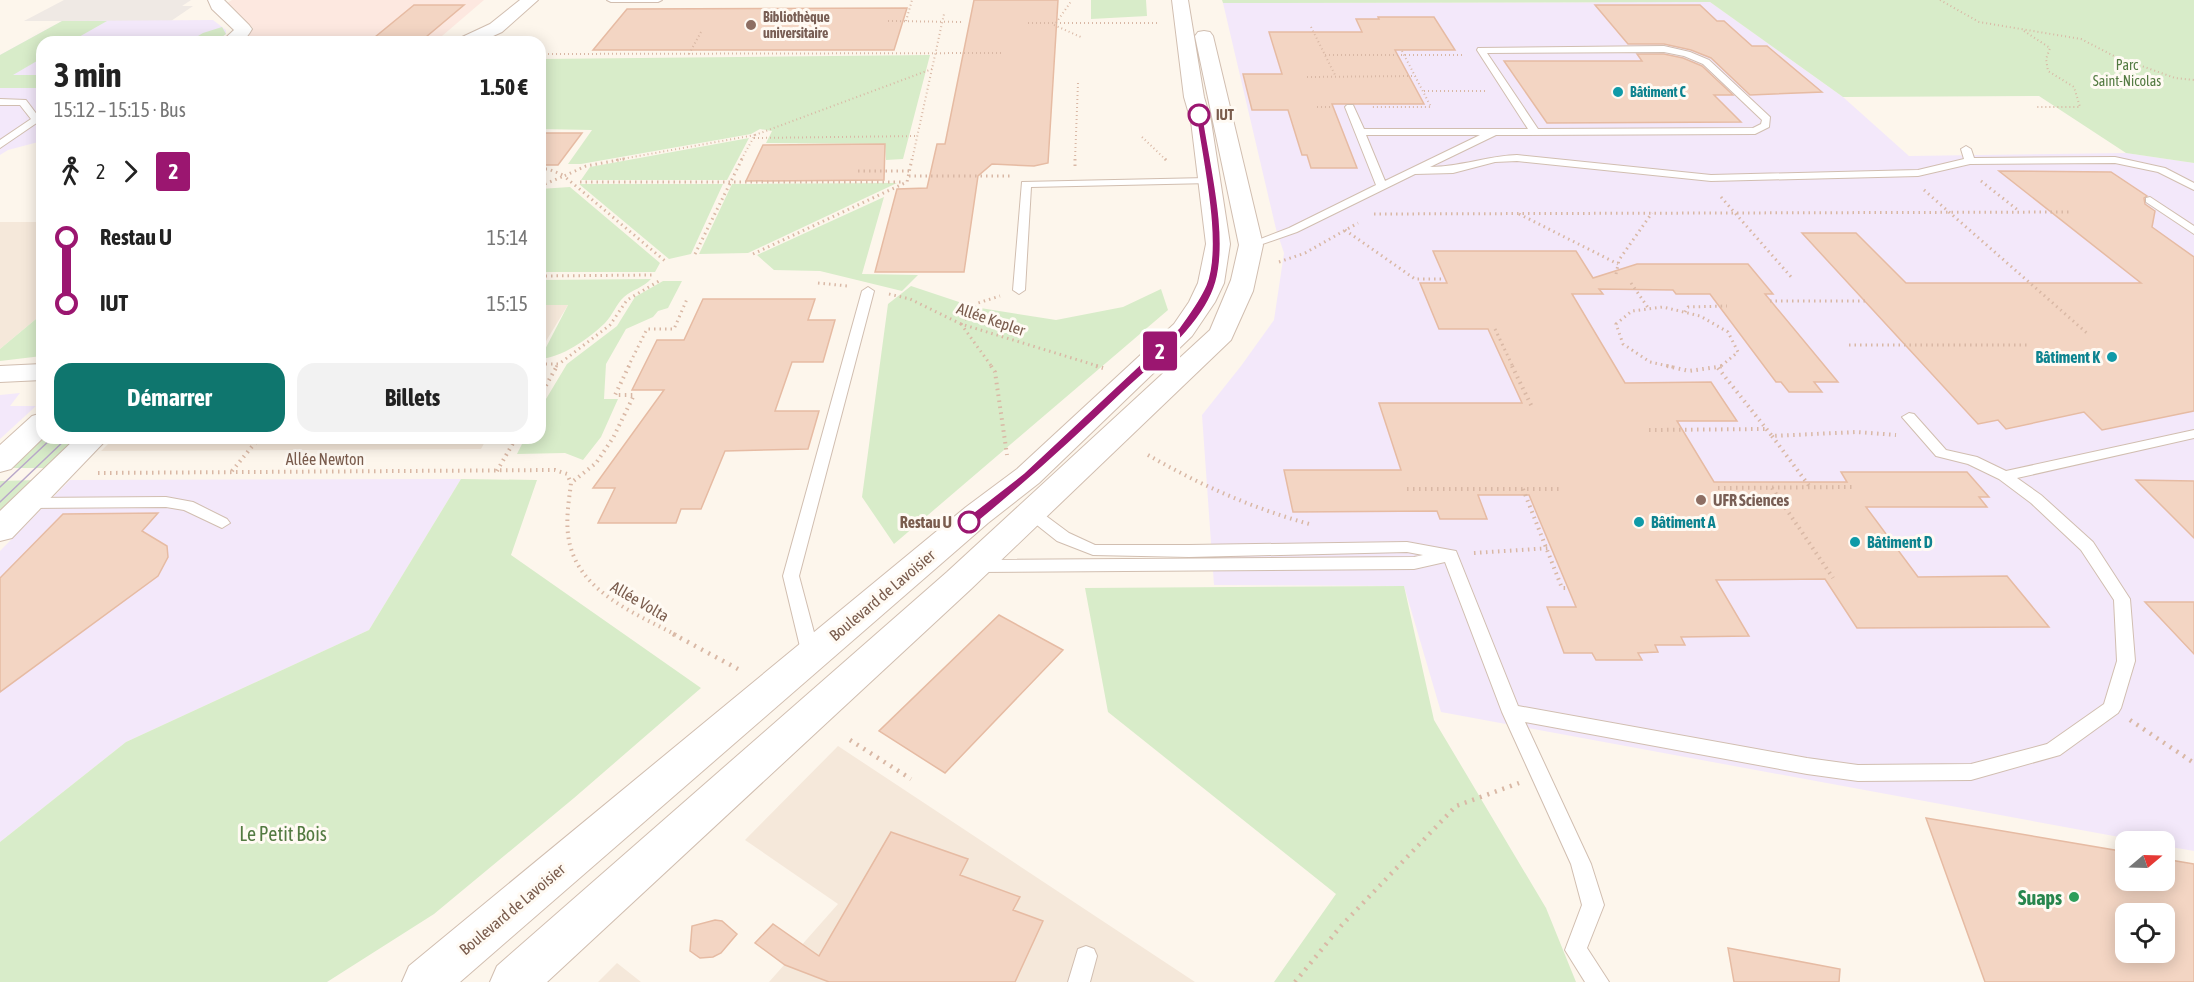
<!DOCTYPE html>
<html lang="fr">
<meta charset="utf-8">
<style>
:root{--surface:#fff;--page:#f2f2f2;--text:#222;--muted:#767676;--accent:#0f766e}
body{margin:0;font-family:"Asap Condensed",sans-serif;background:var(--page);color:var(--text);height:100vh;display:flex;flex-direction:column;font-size:22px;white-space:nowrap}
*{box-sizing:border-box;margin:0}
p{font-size:20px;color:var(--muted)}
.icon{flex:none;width:33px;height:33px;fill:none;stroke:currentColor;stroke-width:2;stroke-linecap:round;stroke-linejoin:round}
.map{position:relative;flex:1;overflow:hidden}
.panel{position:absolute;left:36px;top:36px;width:510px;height:408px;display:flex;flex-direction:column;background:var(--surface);border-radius:18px;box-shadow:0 3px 15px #0003}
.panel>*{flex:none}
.badge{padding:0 12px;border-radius:4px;font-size:21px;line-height:39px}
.needle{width:39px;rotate:71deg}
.fabs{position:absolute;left:2115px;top:831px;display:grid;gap:12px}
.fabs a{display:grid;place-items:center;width:60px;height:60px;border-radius:12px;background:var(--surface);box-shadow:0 3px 15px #0003;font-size:30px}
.map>.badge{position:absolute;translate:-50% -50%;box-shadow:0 0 0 3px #fff}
.legs{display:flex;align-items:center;gap:9px;height:66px;padding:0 18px;font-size:20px}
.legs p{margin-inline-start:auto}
.summary{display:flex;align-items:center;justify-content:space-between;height:102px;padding:0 18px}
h1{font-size:33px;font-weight:700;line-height:45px}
.button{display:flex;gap:12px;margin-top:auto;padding:12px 18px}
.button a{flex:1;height:69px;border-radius:18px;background:var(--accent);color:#fff;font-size:24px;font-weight:700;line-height:69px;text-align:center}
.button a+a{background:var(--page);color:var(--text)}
ul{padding:0 18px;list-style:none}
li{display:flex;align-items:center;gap:21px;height:66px;font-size:22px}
li i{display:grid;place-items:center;width:9px;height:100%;margin:0 8px;background:currentColor}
li i::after{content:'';width:15px;height:15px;margin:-8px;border:4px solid;border-radius:50%;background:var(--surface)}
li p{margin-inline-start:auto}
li:first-child i{background:linear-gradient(#0000 50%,currentColor 0)}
li:last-child i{background:linear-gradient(currentColor 50%,#0000 0)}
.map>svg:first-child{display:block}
.residential{fill:#f5e8da}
.commercial{fill:#fde8e0}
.industrial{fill:#efe9e4}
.education{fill:#f3e8fa}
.green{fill:#d8ecc9}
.building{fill:#f3d5c3;stroke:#e6bba3;stroke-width:1.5;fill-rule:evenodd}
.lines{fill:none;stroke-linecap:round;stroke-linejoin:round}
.service-casing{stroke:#d1beb0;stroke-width:2}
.minor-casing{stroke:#d1beb0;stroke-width:2}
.path-far3{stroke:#d9b8a5;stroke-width:2;stroke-dasharray:1 3;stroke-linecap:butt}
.path-far2{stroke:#d9b8a5;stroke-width:3;stroke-dasharray:1.5 4;stroke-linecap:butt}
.path-far1{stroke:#d9b8a5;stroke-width:4;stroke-dasharray:1.5 4.5;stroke-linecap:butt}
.path{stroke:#d9b8a5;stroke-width:4.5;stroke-dasharray:2 6;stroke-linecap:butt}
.service{fill:#fff;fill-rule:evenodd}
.minor{fill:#fff;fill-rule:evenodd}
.tram{stroke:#b9a8c9;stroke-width:1.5}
.line-1{fill:#9b1670;stroke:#fff;stroke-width:1.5}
.education-dot{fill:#8d6e63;stroke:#fffaf3;stroke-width:2}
.culture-dot{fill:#0f9aa8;stroke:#fffaf3;stroke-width:2}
.stop-1-dot{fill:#fff;stroke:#9b1670;stroke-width:3}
.leisure-dot{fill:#2e9e5b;stroke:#fffaf3;stroke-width:2}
.labels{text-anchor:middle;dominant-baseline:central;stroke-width:6;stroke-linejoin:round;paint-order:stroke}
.far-education-label{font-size:14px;font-weight:bold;fill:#785e54;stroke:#fffaf3;text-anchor:start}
.far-park-label{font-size:14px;fill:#537a41;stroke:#fffaf3}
.far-culture-label{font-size:14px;font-weight:bold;fill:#0d838f;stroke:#fffaf3;text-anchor:start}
.far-stop-label{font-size:14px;font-weight:bold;fill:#7a5c4d;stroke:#fffaf3;text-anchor:start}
.street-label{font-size:16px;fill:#7a5c4d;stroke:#fffaf3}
.culture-label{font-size:16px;font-weight:bold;fill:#0d838f;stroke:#fffaf3;text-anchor:start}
.education-label{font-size:16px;font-weight:bold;fill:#785e54;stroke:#fffaf3;text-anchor:start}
.stop-label{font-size:16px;font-weight:bold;fill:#7a5c4d;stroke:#fffaf3;text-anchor:end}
.near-park-label{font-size:20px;fill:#537a41;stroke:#fffaf3}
.near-leisure-label{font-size:20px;font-weight:bold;fill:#27864d;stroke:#fffaf3;text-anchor:end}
</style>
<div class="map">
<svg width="2194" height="982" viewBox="0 0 2194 982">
<rect width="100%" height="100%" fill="#fdf6ec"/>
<!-- residential -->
<path class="residential" d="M0,222h42v92l-42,35z
M540,305h28l-28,46z
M114,438h373l-6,11 -380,2z
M838,746l357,236h-426l69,-78 -93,-64z
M617,963l24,19h-43z"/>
<!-- commercial -->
<path class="commercial" d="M232,0h252l-49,42h-194l7,-5 5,-9 -26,-25z"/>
<!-- industrial -->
<path class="industrial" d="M64,0h127l-9,6h11l-22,15h-147z"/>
<!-- education -->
<path class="education" d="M1710,2l133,95 66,59 217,-3 68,10v688l-29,-5 -1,-4 -23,-1 -700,-129 -37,-126 -190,-1 -12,-170 39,-49 33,-46 10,-67 -8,-24 -53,-226z
M213,20l13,10v4l-11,8h-173v99l-34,9 -8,5v-100l62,-34z
M20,393l-10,13h26l-36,33v-44z
M461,479l-92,151 -243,112 -126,100v-291l70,-71z"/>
<!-- green -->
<path class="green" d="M1091,0h55l1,16 -56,3z
M1222,0h972v163l-68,-10 -87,-57 -196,1 -133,-95 -487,1z
M62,21h45l-37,21h-28v16l-29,17h29v13h-42v-33z
M222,27l4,7 -11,8h-27l15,-9z
M930,55l-27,104 -17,1 -1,-16 -119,-1 6,-12 -12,-2 -9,5 -170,30h-13l24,-34 -52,-1v-70z
M749,138l-22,42h-146l9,-13z
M897,183l-149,70 -49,1 33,-70z
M579,184h144l-32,70 -22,5z
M570,187l90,76 -5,9h-115v-83z
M884,197l-22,77 56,1 -16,16 -82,-20 -46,-1 -17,-15z
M651,279c-7,8 -19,11 -27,18 -8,7 -11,18 -19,26 -15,15 -44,35 -65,36l28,-54h-28v-25z
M663,281h19l-14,27 -10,3 -5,6 -27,12 -20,35 -2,35h14l-17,38 -18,23 -18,-7 -48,1 8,-16h15v-29l27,-45 50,-38 18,-29z
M911,286l63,21 82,13 67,-13 38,-18 7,21 -274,234 -32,-47 26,-193z
M42,314v42l-42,5v-12z
M42,438h39l-31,30h-44z
M461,479l76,1 -26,75 190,133 -127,110 -140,116 -107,68h-327v-140l126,-100 243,-112z
M38,480l-38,37v-36z
M1404,586l30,134 112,188 30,74h-302l62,-88 -228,-182 -23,-124z"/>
<!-- building -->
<path class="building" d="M974,0h84l-10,163 -14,3 -42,-2 -14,12 -14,96h-89l22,-83 30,-1 10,-44h8z
M414,5h50l-44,37h-51z
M1595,5h105l17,16h7l28,25h15l55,46 -72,3 -39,-37 -20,-8 -27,-6h-36z
M907,8l-13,42h-301l34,-41z
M1378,17h56l21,33h-60l29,54h-92l25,64h-46l-4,-13h-5l-14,-45h-36l-9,-36h39l-13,-42h93l-6,-13h23z
M1637,54h27l19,4 19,8 31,29h-19l27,27 -194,1 -43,-62h138z
M540,133h42l-24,32h-18z
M885,144l-1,36 -138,1 17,-36z
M1999,171l112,1 36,24 -3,2 1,6 10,7 -3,16 42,30v154l-92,19 -18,-18 -78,17 -8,-9 -20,4 -176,-191h54l50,50h235z
M1433,251h143l17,27 44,-14h111l25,30h-8l73,88h-24l8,10h-33l-8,-10h-5l-66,-88h-34l-3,-4 -74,-1 4,5h-31l53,89 86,-1 26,39h-60l37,61h133l-6,-10h126l22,25h-10l8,10h-121l52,70 89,-1 42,51 -192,1 -32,-49 -109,1 33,56 -68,1 4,8h-30l3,7 -20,1 4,7h-46l-4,-7h-28l-17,-46h29l-47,-112h-51l9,24h-47l-3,-8 -144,1 -9,-42h117l-22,-67h143l-34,-74h-49l-19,-46h27z
M703,299h112l-7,21h27l-12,42h-31l-17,49h44l-11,38 -83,2 -24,58h-20l-5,14h-78l17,-35h-22l71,-98h-32l25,-50h27z
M2136,480l58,1v57z
M158,513l-16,18 25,15 1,11 -10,19 -158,116v-114l63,-64z
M2145,602h49v52z
M999,615l64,35 -118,123 -66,-42z
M1926,818l200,34v28h38v-21l30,5v118h-209zM2126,914h38v38h-38z
M891,832l77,27 -8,16 60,22 -7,13 30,11 -28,61h-186l-44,-17 -30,-22 18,-19 46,32z
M715,920l7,1 15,13 -16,19 -8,4 -13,1 -10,-7 2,-25z
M1728,948l112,21 -1,13h-105z"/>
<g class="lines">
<defs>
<path id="service" d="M607,0h55l-4,2h-47z
M1664,46l26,6 19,8 61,57 -1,10 -14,7 -259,1 -66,32c30,0 57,-11 87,-12l194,20 207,-5 46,-11 -3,-10 5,-3 5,3 3,9 141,-1 50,11 29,15v7l-36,-18 -43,-9 -145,1 -52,12 -207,5 -194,-20 -22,1 -42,11 -38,1 -118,58 -46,16 -6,-3 44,-17 87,-43 -31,-78 2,-2h6l11,24h164l-51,-79 1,-2zM1664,52l20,4 19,8 59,56 -1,4 -8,4 -215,1 -51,-76zM1366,135h114l-95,46z
M0,99l26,1 15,20 -41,28v-8l31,-21 -11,-14h-20z
M1207,178l4,1v4l-180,4 -6,103 -6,4 -6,-4 9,-108z
M2150,197l44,29v8l-48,-32v-4z
M868,287l6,4 -75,285 21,79 -3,5 -6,2 -6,-2 -3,-5 -19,-79 79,-285z
M1909,413l5,1 32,36 31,7 29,14 188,-41v8l-177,40 24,17 52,47 37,57 5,62 -14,47 -3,5 -58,42 -89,25 -113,1 -51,-7 -282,-52 66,142 13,41 -17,43 22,34h-24l-20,-32 17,-45 -11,-41 -69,-152 -57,-150 -31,7 -437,3 -6,-2 -2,-4 2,-4 6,-2 437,-3 9,-2 -16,-3 -218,5 -96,-2 -36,-14 -29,-23 -3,-4 3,-4h10l31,23 26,12h94l218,-3 49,9 62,155 289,52 51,7 113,-1 76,-20 57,-40 13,-43 -3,-61 -33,-50 -50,-47 -32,-24 -31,-15 -32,-8 -34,-39z
M166,497l27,5 34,17 3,4 -8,5 -38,-18 -18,-3 -139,1 -8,-5 8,-5z
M1086,946l8,3 3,7 -7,26h-22l10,-33z"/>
<path id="minor" d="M208,0h16l25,25 3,4c-9,16 -14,13 -31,13l13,-12 -22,-21z
M520,0h18l-36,32 -22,10h-23l3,-4 30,-14z
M1172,0h16l16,97 7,24 19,123 -6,39 -9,19 -23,34 -153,147 -51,40 -528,459h-58l7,-16 557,-459 51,-38 157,-145 15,-22 9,-19 8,-39 -15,-123 -7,-24z
M1204,31l6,1 3,4 50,209 -10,46 -22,49 -260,249 -424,393h-57l7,-16 450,-394 263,-242 21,-50 8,-35 -44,-209 3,-4z
M42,364v16l-42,2v-16z
M42,413l1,25 -32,31 -11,3v-27l32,-29z
M76,438h32l-96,100 -12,3v-30z"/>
</defs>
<!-- service casing -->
<use href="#service" class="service-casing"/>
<!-- minor casing -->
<use href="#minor" class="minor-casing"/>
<!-- path-far3 -->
<path class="path-far3" d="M1940,0l39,22 102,17 33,17 61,22 19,2
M888,21l76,1
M906,21l6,-21
M1028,23h131
M1056,23l16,-23
M1054,25l29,13
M1311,27l25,50
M2024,31l26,17 -4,11 2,12 26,16 6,20h-43
M1402,51l13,25
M540,54l463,-1
M689,54l12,-22
M1325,55h140
M1307,77l108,-1 16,31h-59
M1424,91h61
M1317,107h14
M755,135l177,-66
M1142,137l24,23
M754,138l164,-2
M616,160l139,-25 -14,25
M912,160l32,-146
M1075,160l3,-77"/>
<!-- path-far2 -->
<path class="path-far2" d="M624,159l-38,7 -22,10 101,85
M1165,159l3,3
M1075,166v-7
M540,169h8l15,6
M858,171h52
M909,176h101
M1981,181l38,30
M580,182h324
M540,186l24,-10
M1924,190l164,144
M1721,197l71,81
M1374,214l696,-2
M1519,214l99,50
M1345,230l70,49h30
M695,254l47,-95
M753,254l154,-72 5,-23
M1279,262l26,-9 53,-30
M1616,274l3,-14 33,-47
M540,276l113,-1
M818,283l30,3
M1631,283l18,26
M889,294l21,5 51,25 140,43
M1770,301h95
M1685,312l3,-5 39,-1
M961,324l31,43
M961,324l17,-21 22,-7
M1495,329l18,38
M1849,345h179
M540,364h19l51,-39 17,-25 32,-19
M556,367l2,-3
M628,367l19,-38h27l13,-30
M1673,367l-23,-5 -27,-18 -7,-20 16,-13 31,-4 37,9 28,16 10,20 -18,15"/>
<!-- path-far1 -->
<path class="path-far1" d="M629,366l-14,29h19l-21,43 -17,25 -25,20c-2,17 -5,34 -3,51 6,56 65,78 108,101
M991,366l4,6 12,83
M1096,366l7,2
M1512,366l20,41
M1667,366l22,5 35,-5
M1718,368l54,68 85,-4 39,3
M540,396l17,-30
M1649,430l116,-1
M1772,436l38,51
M1148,455c52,30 106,54 165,70
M232,471l27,-33
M497,471l19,-33
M98,473l457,-3 12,4 4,9
M1718,488l134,-1
M1772,488l61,90
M1407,489h154
M1523,489l39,99h6
M1474,553l77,-5"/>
<!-- path -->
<path class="path" d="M673,634l65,35
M2130,720l64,43
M850,740l61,39
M1295,982l46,-56 115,-120 63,-23"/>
<!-- service -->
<use href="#service" class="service"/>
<!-- minor -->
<use href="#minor" class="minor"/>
<!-- tram -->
<path class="tram" d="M0,487l52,-49
M0,502l67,-64"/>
</g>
<!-- line-1 -->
<path class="line-1" d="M1199,113l4,2c7,49 26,120 13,167 -12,43 -61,80 -93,110 -49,47 -96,90 -149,133h-9v-6l59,-46 155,-145c10,-14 20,-27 27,-43 16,-40 -4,-125 -10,-170z"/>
<!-- markers -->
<g class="education-dot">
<circle cx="751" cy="25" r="6"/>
<circle cx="1701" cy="500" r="6"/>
</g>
<g class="culture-dot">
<circle cx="1618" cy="92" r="6"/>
<circle cx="2112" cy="357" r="6"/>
<circle cx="1639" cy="522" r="6"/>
<circle cx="1855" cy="542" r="6"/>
</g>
<g class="stop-1-dot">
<circle cx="1199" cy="115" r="10"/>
<circle cx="969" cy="522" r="10"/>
</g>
<circle class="leisure-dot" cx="2074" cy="897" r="6"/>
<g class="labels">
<!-- far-education labels -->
<g class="far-education-label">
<text x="763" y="17">Bibliothèque<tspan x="763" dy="16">universitaire</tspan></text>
</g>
<!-- far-park labels -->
<g class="far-park-label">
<text x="2127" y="65">Parc<tspan x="2127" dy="16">Saint-Nicolas</tspan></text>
</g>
<!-- far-culture labels -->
<g class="far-culture-label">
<text x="1630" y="92">Bâtiment C</text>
</g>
<!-- far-stop labels -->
<g class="far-stop-label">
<text x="1216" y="115">IUT</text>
</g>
<!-- street labels -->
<g class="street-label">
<text transform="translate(991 319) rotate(19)">Allée Kepler</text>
<text x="325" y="459">Allée Newton</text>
<text transform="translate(882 595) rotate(-40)">Boulevard de Lavoisier</text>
<text transform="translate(640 601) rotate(30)">Allée Volta</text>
<text transform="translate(512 909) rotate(-40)">Boulevard de Lavoisier</text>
</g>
<!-- culture labels -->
<g class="culture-label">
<text x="2100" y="357" text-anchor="end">Bâtiment K</text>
<text x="1651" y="522">Bâtiment A</text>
<text x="1867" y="542">Bâtiment D</text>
</g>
<!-- education labels -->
<g class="education-label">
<text x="1713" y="500">UFR Sciences</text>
</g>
<!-- stop labels -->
<g class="stop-label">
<text x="952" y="522">Restau U</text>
</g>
<!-- near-park labels -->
<g class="near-park-label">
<text x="283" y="833">Le Petit Bois</text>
</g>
<!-- near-leisure labels -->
<g class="near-leisure-label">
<text x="2062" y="897">Suaps</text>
</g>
</g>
</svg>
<div class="fabs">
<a><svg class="needle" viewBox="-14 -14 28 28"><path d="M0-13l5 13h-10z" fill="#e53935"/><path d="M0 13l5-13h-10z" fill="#767676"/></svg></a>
<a><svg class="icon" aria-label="locate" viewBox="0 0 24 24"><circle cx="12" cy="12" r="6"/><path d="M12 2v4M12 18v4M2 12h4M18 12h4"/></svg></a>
</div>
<b class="badge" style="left:1160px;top:351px;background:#9b1670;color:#fff">2</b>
<section class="panel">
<div class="summary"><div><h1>3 min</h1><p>15:12 – 15:15 · Bus</p></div><b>1.50 €</b></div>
<div class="legs"><svg class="icon" aria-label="walk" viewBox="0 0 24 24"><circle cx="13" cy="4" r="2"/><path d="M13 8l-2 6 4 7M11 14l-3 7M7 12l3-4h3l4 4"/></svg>2<svg class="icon" aria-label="forward" viewBox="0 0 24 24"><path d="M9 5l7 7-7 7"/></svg><b class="badge" style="background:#9b1670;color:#fff">2</b></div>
<ul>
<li><i style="color:#9b1670"></i><b>Restau U</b><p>15:14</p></li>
<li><i style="color:#9b1670"></i><b>IUT</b><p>15:15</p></li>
</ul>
<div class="button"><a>Démarrer</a><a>Billets</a></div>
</section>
</div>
